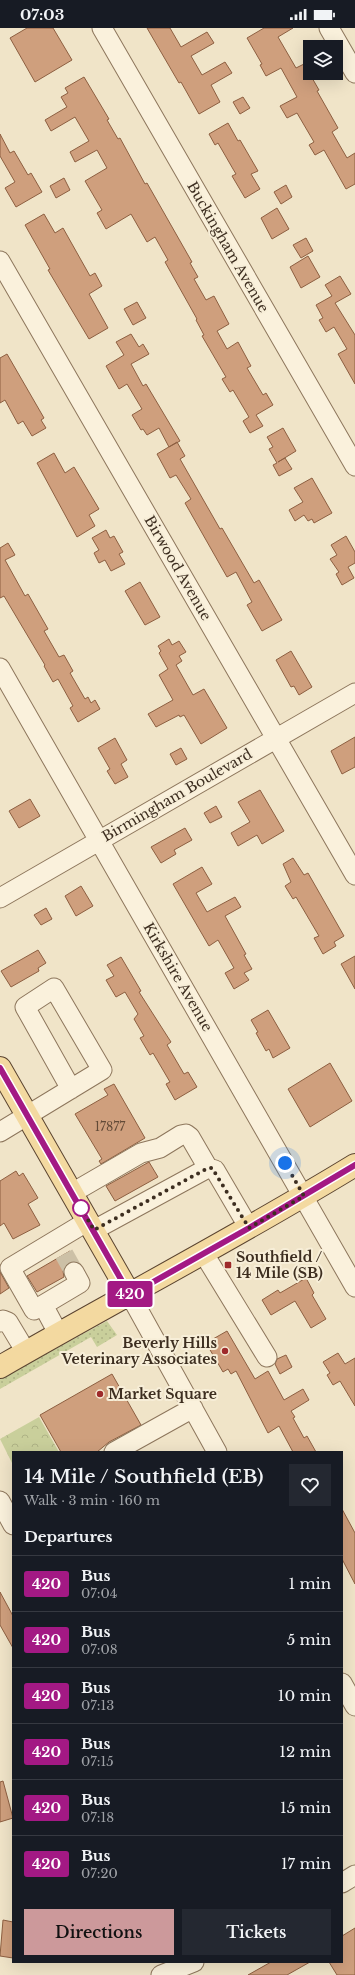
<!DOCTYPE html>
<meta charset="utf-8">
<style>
:root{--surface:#171b24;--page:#242831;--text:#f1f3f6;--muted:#9ea1a6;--line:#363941;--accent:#cc999b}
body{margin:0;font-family:"Libre Baskerville",serif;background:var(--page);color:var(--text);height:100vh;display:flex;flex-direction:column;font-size:15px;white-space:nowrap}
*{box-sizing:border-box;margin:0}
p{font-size:13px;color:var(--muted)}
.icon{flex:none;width:22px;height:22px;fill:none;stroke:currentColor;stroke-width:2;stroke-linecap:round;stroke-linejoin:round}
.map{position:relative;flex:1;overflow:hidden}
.details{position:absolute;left:12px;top:1423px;width:331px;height:512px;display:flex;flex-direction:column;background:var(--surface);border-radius:0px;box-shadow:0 4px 16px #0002}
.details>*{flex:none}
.badge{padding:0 8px;border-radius:3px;font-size:14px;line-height:26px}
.fabs{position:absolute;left:303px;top:12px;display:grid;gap:8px}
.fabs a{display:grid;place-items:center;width:40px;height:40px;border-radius:0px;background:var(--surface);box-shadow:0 4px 16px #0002;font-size:20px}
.you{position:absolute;width:20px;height:20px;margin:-10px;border:3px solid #fff;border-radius:50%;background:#1a73e8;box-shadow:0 0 0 6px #1a73e833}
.map>.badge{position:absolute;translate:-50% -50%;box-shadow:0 0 0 2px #fff}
h2{padding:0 12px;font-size:15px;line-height:36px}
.round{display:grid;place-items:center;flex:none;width:42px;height:42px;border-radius:0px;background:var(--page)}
.summary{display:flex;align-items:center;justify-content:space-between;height:68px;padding:0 12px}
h1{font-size:19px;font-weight:600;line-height:30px}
.primary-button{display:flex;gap:8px;margin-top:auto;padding:8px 12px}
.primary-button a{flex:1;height:46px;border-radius:0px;background:var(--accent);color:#111;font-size:16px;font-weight:600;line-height:46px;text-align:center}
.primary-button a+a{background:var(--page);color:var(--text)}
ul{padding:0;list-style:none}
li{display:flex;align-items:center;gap:12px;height:56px;padding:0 12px;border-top:1px solid var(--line)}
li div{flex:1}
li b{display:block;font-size:15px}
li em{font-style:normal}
li .badge{min-width:44px;font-weight:700;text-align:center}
.status{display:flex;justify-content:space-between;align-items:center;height:28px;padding:0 20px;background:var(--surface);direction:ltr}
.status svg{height:11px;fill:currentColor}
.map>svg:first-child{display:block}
.grass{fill:url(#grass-dots)}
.park{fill:url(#park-crowns)}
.building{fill:#cf9f7d;stroke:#8d5f41}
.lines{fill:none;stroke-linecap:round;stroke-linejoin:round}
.minor-tunnel{stroke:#ccc0a6;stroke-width:19;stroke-dasharray:19 10;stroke-linecap:butt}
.minor-casing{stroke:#8d765c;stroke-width:21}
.major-casing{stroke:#5b4430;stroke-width:24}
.minor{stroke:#faf1dc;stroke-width:19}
.major{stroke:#f3d9a0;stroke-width:22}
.line-casing{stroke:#fff;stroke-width:9}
.line{stroke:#a31984;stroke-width:6}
.walk{stroke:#3d2e20;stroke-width:4;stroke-dasharray:0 7.2}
.stop-dot{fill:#fff;stroke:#a31984;stroke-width:2}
.poi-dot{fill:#9e2a2b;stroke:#f7eed8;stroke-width:1.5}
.labels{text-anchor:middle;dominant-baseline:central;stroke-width:4;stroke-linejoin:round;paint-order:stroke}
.number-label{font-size:12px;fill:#624a37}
.street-label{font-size:14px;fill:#3d2e20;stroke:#f7eed8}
.poi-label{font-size:14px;font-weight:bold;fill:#3d2e20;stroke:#f7eed8;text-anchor:start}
</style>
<div class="status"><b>07:03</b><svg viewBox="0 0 49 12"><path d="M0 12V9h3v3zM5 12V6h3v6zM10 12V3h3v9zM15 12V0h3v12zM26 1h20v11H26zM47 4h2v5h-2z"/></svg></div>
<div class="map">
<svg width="355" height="1947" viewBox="0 0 355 1947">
<defs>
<pattern id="grass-dots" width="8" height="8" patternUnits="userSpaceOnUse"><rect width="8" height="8" fill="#c9cf9b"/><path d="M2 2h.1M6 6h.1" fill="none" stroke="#aeb285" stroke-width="1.8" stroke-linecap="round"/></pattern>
<pattern id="park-crowns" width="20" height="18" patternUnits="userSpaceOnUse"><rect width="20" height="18" fill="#c9cf9b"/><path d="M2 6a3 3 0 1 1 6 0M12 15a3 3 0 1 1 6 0" fill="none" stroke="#aeb285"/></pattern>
</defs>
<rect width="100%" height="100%" fill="#f0e4c8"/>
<!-- grass -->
<path class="grass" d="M107,1293l10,14 -20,12 -6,-10 -91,52v-10z"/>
<!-- park -->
<path class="park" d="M39,1389l20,35h-46v13l-13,-26z"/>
<!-- building -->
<path class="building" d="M27,0h26l19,32 -37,22 -25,-44z
M147,0h23l11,19 26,-15 7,11 -23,13 11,19 23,-13 7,11 -21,12 9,17 -21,12 -18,-32 -2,1z
M264,0h29l-15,9 18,31 8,-4 15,26 -2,1 21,37 -6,4 15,26 8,-5v31l-9,5 -22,-39 -9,5 -6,-10 5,-3 -17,-29 -10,5 -7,-12 17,-9 -16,-29 -15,8 -6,-11 2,-1 -15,-26z
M84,49l25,42 -2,1 11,19 2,-1 25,46 2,-1 45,79 -2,1 8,14 -4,2 12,21 8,-4 15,28 -12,7 10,18 11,-7 13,24 -4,2 16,27 3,-2 7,12 -17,10 7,11 -13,7 -7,-12 6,-4 -16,-27 -3,2 -8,-13 4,-2 -24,-41 2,-1 -8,-15 1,-1 -32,-57 3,-2 -13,-23 -8,5 -16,-28 -25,15 -9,-16 5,-3 -17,-29 22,-13 -10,-18 -22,12 -5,-10 19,-11 -14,-24 -24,14 -6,-11 22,-13 -6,-10 7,-4 -3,-5z
M243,69l7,11 -10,6 -7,-12z
M228,95l10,18 2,-1 18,31 -7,3 9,15 -15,9 -13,-22 4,-2 -3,-5 -15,-26 -3,2 -6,-11z
M0,106l10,19 4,-2 14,24 3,-2 11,19 -26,15 -11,-19 10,-6 -15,-26z
M64,150l6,12 -14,8 -6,-12z
M286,157l6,12 -11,7 -7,-12z
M277,180l12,21 -17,10 -11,-21z
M44,186l11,19 8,-5 27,48 5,-3 7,13 -13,8 19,34 -19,11 -41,-69 2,-1 -25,-44z
M306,210l7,13 -12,7 -8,-13z
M308,228l12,21 -19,11 -11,-21z
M340,248l11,18 -16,9 20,32v49l-17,-30 9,-5 -13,-22 -8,5 -7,-12 4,-2 -7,-13 16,-9 -7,-11z
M137,274l9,16 -13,7 -9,-16z
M131,306l8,13 4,-3 6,10 -18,10 12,22 3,-2 34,57 -11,6 -10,-19 -12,7 -4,-6 -2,1 -9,-15 10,-6 -15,-25 -8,5 -13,-23 18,-11 -8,-13z
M7,326l37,64 -3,2 5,8 -14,8 -9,-15 -5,3 -13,-24 -5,3v-45z
M283,400l13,23 -18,11 7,-4 7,11 -13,7 -6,-11 4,-2 -8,-14 4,-2 -6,-10z
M177,414l8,14 -5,3 40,70 2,-1 32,55 5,-3 23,40 -20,11 -15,-26 5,-3 -16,-30 -9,5 -42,-74 6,-4 -15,-24 -6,3 -13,-24z
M54,425l11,20 9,-6 25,42 -10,6 6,11 -18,11 -40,-74z
M312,450l20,35 -18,10 -2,-4 -4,2 -4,-6 -9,6 -6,-11 14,-8 -9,-14z
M106,502l4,8 4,-2 9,16 -4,2 6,10 -14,7 -6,-11 -6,3 -5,-10 5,-3 -7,-12z
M346,508l9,16v11l-7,4 6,11 -12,7 -6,-11 3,-2 -9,-13 7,-4 -6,-10z
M8,515l7,12 -10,5 20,36 3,-2 20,35 -4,2 15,26 5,-2 9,16 -3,2 15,26 3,-2 3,6 4,-3 5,9 -22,13 -8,-14 3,-2 -15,-27 -5,3 -9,-16 1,-1 -41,-69 -4,2v-50z
M140,554l20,35 -15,8 -20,-34z
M169,611l3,6 7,-4 7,11 -7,4 3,5 -6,4 17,30 11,-6 23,39 -26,16 -17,-29 -4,2 -1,-2 -23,12 -8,-13 25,-14 -14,-25 9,-6 -9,-16 2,-2 -3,-5z
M291,623l21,36 -13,8 -5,-9 -3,1 -15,-27z
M355,709v30l-13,7 -11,-23z
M115,710l12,22 -6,4 7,13 -13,7 -8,-13 3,-2 -12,-21z
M181,720l6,11 -11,6 -6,-11z
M260,762l24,41 -22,13 -5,-9 -19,11 -7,-13 19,-11 -12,-20z
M30,771l10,17 -21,12 -10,-17z
M216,778l6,11 -12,6 -6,-10z
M185,800l7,12 -18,10 2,4 -15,9 -10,-16z
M293,830l11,17 4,-2 36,63 -10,6 2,4 -13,8 -9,-16 5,-2 -23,-39 -3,2 -8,-13 6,-4 -8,-18z
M202,839l10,17 -16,9 11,19 28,-15 6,10 -16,9 21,38 -2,1 8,14 -8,4 5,7 -15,9 -9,-16 9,-5 -16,-28 -9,6 -36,-62z
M81,858l12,20 -17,10 -11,-20z
M46,880l6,11 -11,6 -7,-10z
M38,922l8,13 -8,5 1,3 -28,16 -10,-16z
M355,928v33l-14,-25z
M121,929l20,34 -2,1 32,50 -4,3 17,29 4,-2 9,15 -22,13 -9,-16 4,-2 -17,-29 -3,2 -10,-17 4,-2 -10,-17 4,-5 -13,-22 -9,5 -10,-17 8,-4 -7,-11z
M268,982l22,38 -17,10 -4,-9 -3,2 -10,-18 2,-1 -7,-12z
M330,1035l22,38 -42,26 -22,-38z
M114,1056l31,54 -44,26 -2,-3 3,-2 -27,-45 33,-19 -4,-6z
M149,1134l9,15 -43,24 -9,-15z
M16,1143l3,5 4,-3 15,25 -10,6 12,21 -27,14 -9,-16 -4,3v-45z
M70,1223l6,10 -7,1 -4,4 -2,5 1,6 -27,15 -10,-16z
M0,1244l9,16 -9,6z
M306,1250l8,15 -2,2 14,24 -15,9 -16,-27 -24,14 -9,-15 16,-10 2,3z
M227,1303l28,48 13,-8 16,29 19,-11 6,11 -18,11 4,6 -2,1 11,20 3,-2 9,16h-23l-14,-26 -11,7 -32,-62 -5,3 -3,-5 -5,3 -17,-29z
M338,1325l7,11 10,-6v48l-15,-25 -7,4 -6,-10 3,-2 -7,-11z
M286,1327l6,12 -12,7 -5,-10 2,-5z
M112,1346l29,51 -32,17 -12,10h-36l-21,-37z
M342,1481l13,24v51l-13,-25z
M0,1564l13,24v32l-13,-23z
M3,1753l10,37 -13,4v-40z
M3,1892l10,2v36l-13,-2z
M355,1900v47h-18l-8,-13h13v-26z
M271,1934h39l-23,13h-39z"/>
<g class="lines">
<!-- minor-tunnel -->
<path class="minor-tunnel" d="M64,1226l10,18"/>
<defs>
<path id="minor" d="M102,0l253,438
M329,0l26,45
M0,233l355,614
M0,640l355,619
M0,870l355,-205
M0,1104l102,-62 -48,-82 -29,19 46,82
M72,1165l69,-40 19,-5 21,-13 5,-1 4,3 18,31
M94,1202l114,-62 7,2 34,58
M204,1226l63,103
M130,1267l87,157
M43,1277l37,-22 -6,-11
M0,1294l3,-2 5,2 18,30
M58,1305l-15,-28 -9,5 -24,-42 78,-47
M114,1424l79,-44
M0,1473l13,24
M342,1655l13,23
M342,1855l13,-8
M161,1947l33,-13"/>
<path id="major" d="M0,1040l130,227
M0,1339c118,-68 239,-131 355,-202"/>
</defs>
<!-- minor casing -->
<use href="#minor" class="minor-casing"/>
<!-- major casing -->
<use href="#major" class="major-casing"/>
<!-- minor -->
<use href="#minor" class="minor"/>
<!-- major -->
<use href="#major" class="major"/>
</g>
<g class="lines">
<defs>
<path id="line" d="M0,1040l130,227 119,-67 106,-63"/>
</defs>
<!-- line casing -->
<use href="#line" class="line-casing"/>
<!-- line -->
<use href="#line" class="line"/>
<!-- walk -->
<path class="walk" d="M81,1180l13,22 114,-62h4l37,60 55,-32 -19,-33"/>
</g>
<!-- markers -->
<circle class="stop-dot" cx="81" cy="1180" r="8"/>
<g class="poi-dot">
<rect x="224" y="1233" width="8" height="8" rx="2"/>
<circle cx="225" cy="1323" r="4"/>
<circle cx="100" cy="1366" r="4"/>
</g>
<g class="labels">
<!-- number labels -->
<g class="number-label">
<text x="110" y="1098">17877</text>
</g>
<!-- street labels -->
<g class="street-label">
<text transform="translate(228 219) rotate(60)">Buckingham Avenue</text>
<text transform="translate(178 540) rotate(60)">Birwood Avenue</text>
<text transform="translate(177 767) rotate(-30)">Birmingham Boulevard</text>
<text transform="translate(178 949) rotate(60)">Kirkshire Avenue</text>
</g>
<!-- poi labels -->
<g class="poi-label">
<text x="236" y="1229">Southfield /<tspan x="236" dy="16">14 Mile (SB)</tspan></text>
<text x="217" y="1315" text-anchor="end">Beverly Hills<tspan x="217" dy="16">Veterinary Associates</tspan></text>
<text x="108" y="1366">Market Square</text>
</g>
</g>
</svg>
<div class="fabs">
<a><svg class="icon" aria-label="layers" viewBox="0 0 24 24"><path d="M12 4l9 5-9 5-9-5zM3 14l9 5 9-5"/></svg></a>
</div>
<div class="you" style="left:285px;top:1135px"></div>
<b class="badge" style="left:130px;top:1266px;background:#a31984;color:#fff">420</b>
<section class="details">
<div class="summary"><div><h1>14 Mile / Southfield (EB)</h1><p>Walk · 3 min · 160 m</p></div><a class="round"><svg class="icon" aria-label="heart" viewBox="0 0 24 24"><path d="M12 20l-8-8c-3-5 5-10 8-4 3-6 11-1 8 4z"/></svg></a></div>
<h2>Departures</h2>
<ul>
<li><span class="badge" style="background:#a31984;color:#fff">420</span><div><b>Bus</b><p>07:04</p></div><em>1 min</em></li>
<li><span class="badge" style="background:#a31984;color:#fff">420</span><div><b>Bus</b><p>07:08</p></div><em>5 min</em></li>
<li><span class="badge" style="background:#a31984;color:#fff">420</span><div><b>Bus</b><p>07:13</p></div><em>10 min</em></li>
<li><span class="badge" style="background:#a31984;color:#fff">420</span><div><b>Bus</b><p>07:15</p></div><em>12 min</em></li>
<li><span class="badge" style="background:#a31984;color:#fff">420</span><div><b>Bus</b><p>07:18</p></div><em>15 min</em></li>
<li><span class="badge" style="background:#a31984;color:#fff">420</span><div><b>Bus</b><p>07:20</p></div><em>17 min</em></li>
</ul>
<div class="primary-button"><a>Directions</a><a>Tickets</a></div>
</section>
</div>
